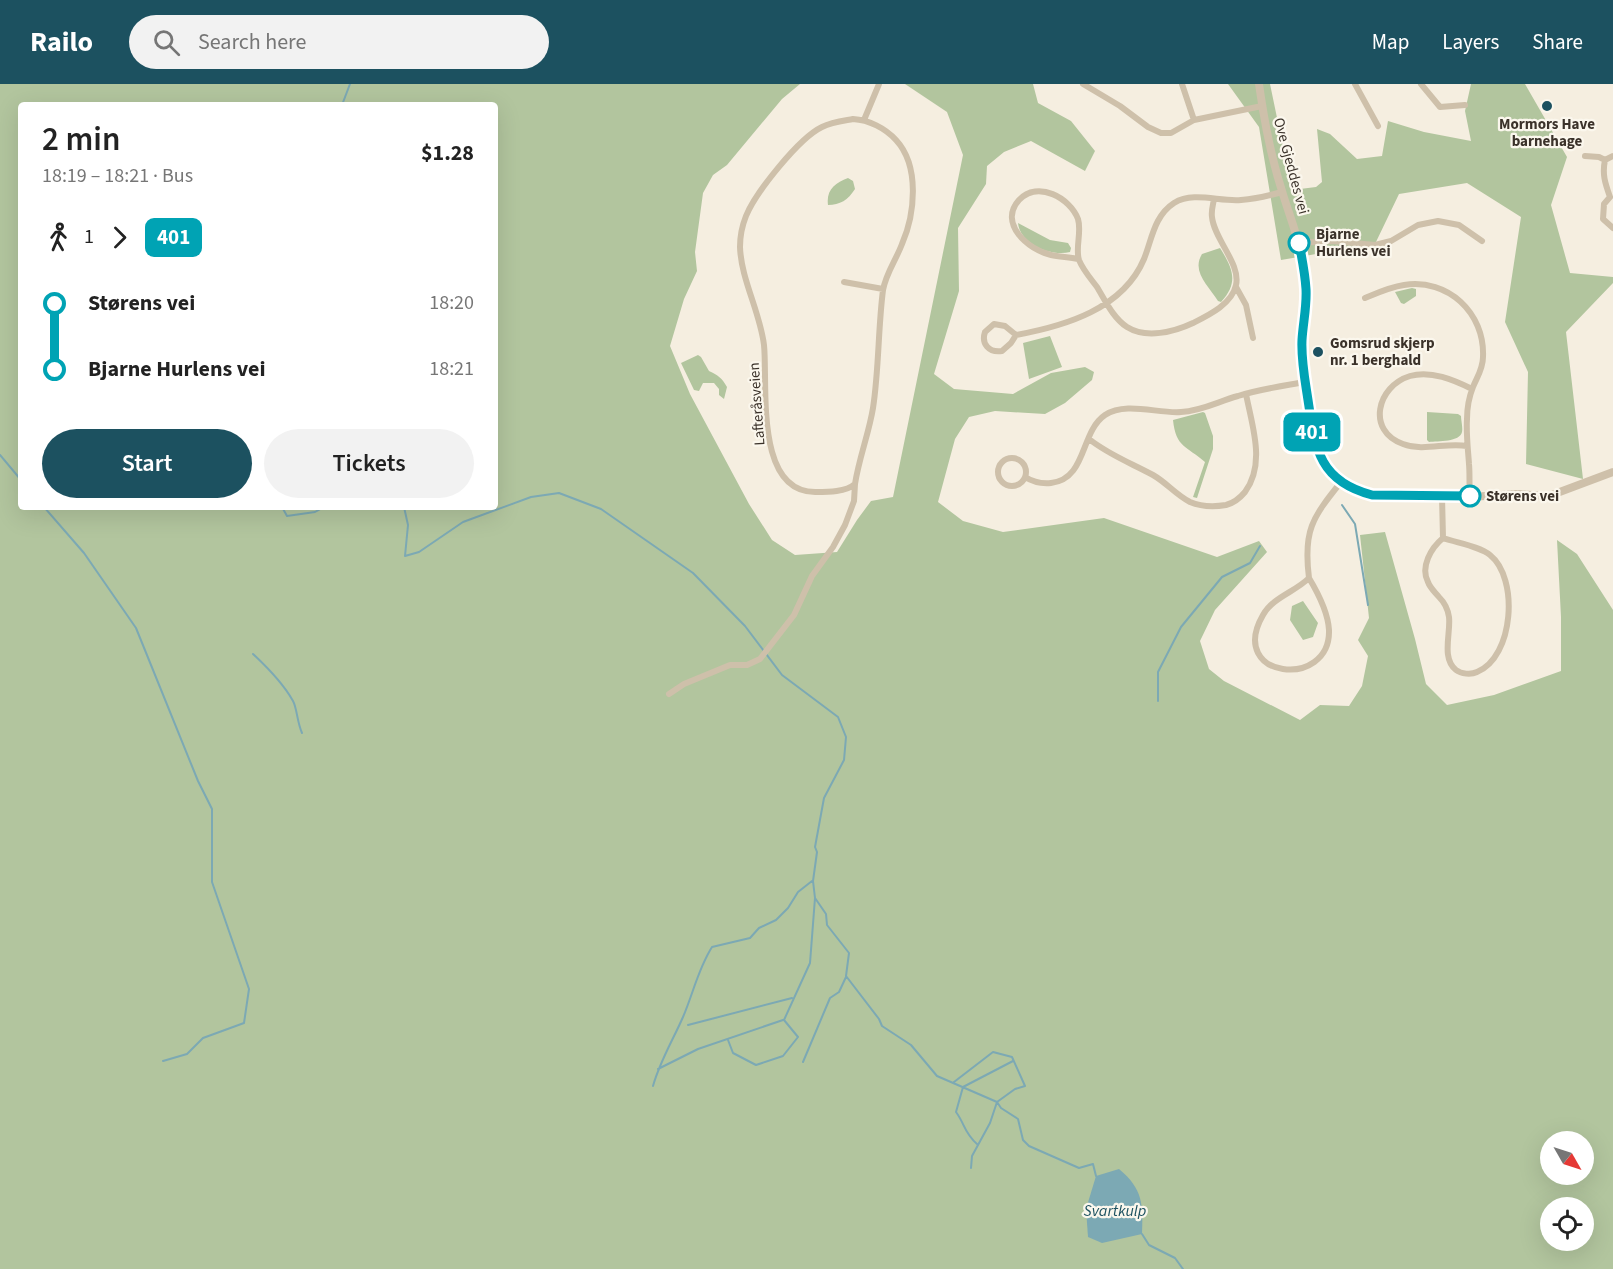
<!DOCTYPE html>
<meta charset="utf-8">
<style>
:root{--surface:#fff;--page:#f2f2f2;--text:#222;--muted:#767676;--accent:#1c5160}
body{margin:0;font-family:"Source Sans 3",sans-serif;background:var(--page);color:var(--text);height:100vh;display:flex;flex-direction:column;font-size:22px;white-space:nowrap}
*{box-sizing:border-box;margin:0}
p{font-size:20px;color:var(--muted)}
.icon{flex:none;width:33px;height:33px;fill:none;stroke:currentColor;stroke-width:2;stroke-linecap:round;stroke-linejoin:round}
.map{position:relative;flex:1;overflow:hidden}
.details{position:absolute;left:18px;top:18px;width:480px;height:408px;display:flex;flex-direction:column;background:var(--surface);border-radius:6px;box-shadow:0 6px 24px #0002}
.details>*{flex:none}
.badge{padding:0 12px;border-radius:9px;font-size:21px;line-height:39px}
.needle{width:39px;rotate:129deg}
.tools{position:absolute;left:1540px;top:1047px;display:grid;gap:12px}
.tools a{display:grid;place-items:center;width:54px;height:54px;border-radius:50%;background:var(--surface);box-shadow:0 6px 24px #0002;font-size:30px}
.map>.badge{position:absolute;translate:-50% -50%;box-shadow:0 0 0 3px #fff}
.legs{display:flex;align-items:center;gap:9px;height:66px;padding:0 24px;font-size:20px}
.legs p{margin-inline-start:auto}
.head{display:flex;align-items:center;justify-content:space-between;height:102px;padding:0 24px}
h1{font-size:33px;font-weight:600;line-height:45px}
.button{display:flex;gap:12px;margin-top:auto;padding:12px 24px}
.button a{flex:1;height:69px;border-radius:36px;background:var(--accent);color:#fff;font-size:24px;font-weight:600;line-height:69px;text-align:center}
.button a+a{background:var(--page);color:var(--text)}
ul{padding:0 24px;list-style:none}
li{display:flex;align-items:center;gap:21px;height:66px;font-size:22px}
li i{display:grid;place-items:center;width:9px;height:100%;margin:0 8px;background:currentColor}
li i::after{content:'';width:15px;height:15px;margin:-8px;border:4px solid;border-radius:50%;background:var(--surface)}
li p{margin-inline-start:auto}
li:first-child i{background:linear-gradient(#0000 50%,currentColor 0)}
li:last-child i{background:linear-gradient(currentColor 50%,#0000 0)}
header{display:flex;align-items:center;gap:36px;box-sizing:border-box;height:84px;padding:0 30px;background:var(--accent);color:#fff}
header strong{font-size:28px}
nav{display:flex;gap:33px;margin-inline-start:auto;font-size:21px}
.search{width:420px;height:54px;background:var(--page);display:flex;align-items:center;gap:15px;box-sizing:border-box;padding:0 21px;border-radius:33px;color:var(--muted);font-size:22px}
.map>svg:first-child{display:block}
.green{fill:#b2c59e;fill-rule:evenodd}
.water{fill:#7ca9b4}
.lines{fill:none;stroke-linecap:round;stroke-linejoin:round}
.stream{stroke:#7ca9b4;stroke-width:2}
.minor{stroke:#cec0aa;stroke-width:6}
.tertiary{stroke:#cec0aa;stroke-width:8}
.line-1-casing{stroke:#fff;stroke-width:14}
.line-1{stroke:#00a3b4;stroke-width:9}
.poi-dot{fill:#1c5160;stroke:#fbf7ed;stroke-width:2}
.stop-1-dot{fill:#fff;stroke:#00a3b4;stroke-width:3}
.labels{text-anchor:middle;dominant-baseline:central;stroke-width:4.5;stroke-linejoin:round;paint-order:stroke}
.poi-label{font-size:15px;font-weight:bold;fill:#3b322a;stroke:#fbf7ed}
.street-label{font-size:15px;fill:#3b322a;stroke:#fbf7ed}
.stop-label{font-size:15px;font-weight:bold;fill:#3b322a;stroke:#fbf7ed;text-anchor:start}
.water-label{font-size:16px;font-style:italic;fill:#1c5160;stroke:#fbf7ed}
</style>
<header>
<strong>Railo</strong>
<div class="search"><svg class="icon" aria-label="search" viewBox="0 0 24 24"><circle cx="10" cy="10" r="6"/><path d="M15 15l6 6"/></svg>Search here</div>
<nav><a>Map</a><a>Layers</a><a>Share</a></nav>
</header>
<div class="map">
<svg width="1613" height="1185" viewBox="0 0 1613 1185">
<rect width="100%" height="100%" fill="#f5eee0"/>
<!-- green -->
<path class="green" d="M0,0h800l-18,15 -55,66 -14,10 -10,18 -8,59 2,19 -13,28 -14,47 20,48 59,110 23,36 23,15 42,-3 20,-32 14,-19 22,-4 70,-342 -16,-43 -42,-28h128l5,19 33,18 24,30 -10,20 -54,-30 -27,11 -17,14 -1,18 -28,44 1,63 -25,83 20,15 59,5 38,-21 34,-6 9,5 -2,8 -27,23 -20,11 -50,-3 -26,6 -14,22 -17,63 25,19 40,11 101,-14 113,39 42,-16 8,11 -52,58 -15,31 9,28 15,12 76,39 20,-15 29,1 13,-20 6,-30 -10,-16 11,-22 -9,-83 25,-3 30,107 11,45 21,21 47,-10 67,-24v-54l-4,-77 20,14 36,56v659h-1613zM21,21h474v402h-474zM1551,1058h33v32h-33zM1551,1124h33v32h-33z
M1228,0h42l22,106 24,-3 6,-5 -5,-53 13,5 27,25 25,-3 6,-35 36,11 47,9 -6,-30 6,-27h54l42,73 -16,48 19,68 43,4v6l-47,49 17,147 -57,-15 2,-92 -23,-50 16,-105 -54,-34 -68,11 -24,50 -94,16 -22,-133z
M848,94l5,3 2,8c-7,11 -15,16 -27,16 -2,-15 7,-22 20,-27z
M1018,139l32,17 18,3 3,5 -1,4c-19,5 -50,-8 -52,-29z
M1220,164c13,21 19,34 1,54l-3,-1c-9,-15 -27,-29 -16,-47z
M1412,204l4,1v7l-12,8 -3,-1 -6,-11z
M1050,252l12,31 -33,12 -6,-36z
M698,271l3,2 8,14c9,4 13,7 18,16l-3,12 -5,-4v-6l-5,-6h-11l-4,8 -5,-1 -13,-27z
M1203,328l2,1 8,23v13l-16,49 -4,-1 12,-35c-18,-16 -29,-14 -32,-42z
M1427,328l31,2 3,2c0,5 2,11 1,16 -2,10 -24,9 -33,10l-2,-2z
M1303,517l15,22 -5,14 -10,3 -13,-20 2,-14z"/>
<!-- water -->
<path class="water" d="M1119,1085c24,20 24,35 23,65l-40,9 -14,-6 -2,-28 10,-33z"/>
<g class="lines">
<!-- stream -->
<path class="stream" d="M342,21l8,-21
M0,371l21,25
M1342,421l13,19 13,81
M44,423l40,46 52,75 62,153 14,28v73l37,107 -5,34 -41,15 -16,16 -24,7
M282,423l5,9 28,-4 9,-5
M404,423l4,18 -3,31 14,-4 44,-30 68,-25 28,-4 42,16 92,64 52,53 37,49 56,42 8,20 -2,23 -20,38 -9,49 2,5 -4,29 2,17 11,16 1,11 22,28 -3,23 33,43 3,7 29,19 26,31 60,26 4,6 17,11 5,21 6,6 50,22 14,-4 3,12
M253,570c15,14 30,29 40,47 4,7 4,21 9,32
M1158,617v-29l23,-45 41,-50 28,-14 10,-17
M688,941l104,-27
M728,956l5,13 23,12 27,-9 15,-19 -14,-17 26,-57 5,-65
M803,978l27,-64 9,-6 7,-15
M658,985l40,-20 85,-29
M954,998l39,-30 19,5 13,29 -10,3 -18,13 -7,21 -18,33 -1,12
M653,1002c7,-25 20,-46 30,-69 10,-23 15,-48 29,-70l38,-9 9,-10 17,-8 12,-12 10,-16 14,-11
M977,1060c-13,-11 -12,-20 -21,-32l7,-25 50,-26
M1142,1150l7,11 26,13 8,11"/>
<!-- minor -->
<path class="minor" d="M1083,0l37,22 28,21 13,6h10l23,-13 68,-14
M1182,0l12,36
M1355,0l23,42
M1421,0l19,23 25,-2
M853,35c16,1 32,9 43,21 24,26 19,74 6,104 -6,16 -16,29 -19,46 -5,39 -4,79 -10,118 -4,25 -14,50 -18,76 -9,8 -27,8 -39,8 -62,1 -48,-108 -52,-147 -4,-33 -23,-66 -24,-98 0,-10 2,-21 6,-31 10,-24 53,-78 76,-89 10,-5 20,-6 31,-8z
M864,36l15,-36
M1585,72l14,1 6,3
M1610,113c-5,-14 -8,-23 -5,-37l8,-4
M1610,113l-6,7 -1,15 10,9
M1299,159l33,-2 43,4 16,-4 27,-16 20,-4 21,4 23,16
M1078,175c-9,-2 -18,-2 -27,-4 -23,-5 -53,-32 -32,-55 19,-20 51,-2 59,19 4,13 -3,29 1,41 4,10 12,19 18,27 8,13 16,31 30,40 19,12 47,5 66,-4 16,-8 39,-19 43,-38 5,-21 -22,-46 -24,-68 -1,-6 1,-12 2,-18
M844,198l39,7
M1236,203l10,18 7,33
M1365,214c12,-5 25,-11 39,-13 44,-7 81,28 79,72 0,12 -6,20 -10,30 -4,10 -6,21 -6,32 -1,15 1,30 2,45 1,11 0,22 1,33
M994,240l11,2 11,9 -5,8 -9,8c-13,2 -21,-7 -17,-19z
M1016,251c49,-9 107,-26 128,-76 8,-20 10,-43 30,-56 20,-12 45,-1 67,-3 14,-1 27,-4 41,-8
M1089,355c20,16 42,24 64,36 14,8 23,20 37,27 12,5 24,5 36,3 8,-2 14,-7 19,-13 21,-29 7,-66 1,-98
M1467,362c-21,-4 -43,6 -64,-2 -37,-13 -26,-58 7,-68 21,-6 44,4 62,13
M998 388a14 14 0 1 1 28 0a14 14 0 1 1-28 0Z
M1025,393c8,5 16,7 26,6 36,-4 29,-51 54,-68 21,-14 53,-1 76,-3 21,-1 38,-11 57,-16 22,-7 45,-10 67,-14
M1442,412l1,42
M1443,454c14,5 36,8 47,17 29,23 24,102 -13,117 -6,3 -16,2 -21,-2 -15,-12 -5,-37 -7,-53 -1,-7 -5,-15 -10,-20 -4,-5 -9,-9 -11,-15 -8,-15 3,-34 15,-44z
M1309,494c9,15 19,34 20,52 2,60 -103,49 -66,-15 10,-18 32,-23 46,-37 -6,-47 3,-60 32,-96
M669,610l15,-10 46,-19h17l13,-6 34,-44 18,-39 21,-29 12,-22 9,-24 1,-17"/>
<!-- tertiary -->
<path class="tertiary" d="M1259,0c5,36 12,73 23,107 7,24 17,46 20,70 5,30 0,57 0,87 0,18 4,36 6,54 7,48 16,90 74,94l88,1 47,-3 32,2 64,-24"/>
</g>
<g class="lines">
<defs>
<path id="line-1" d="M1299,159c3,15 6,30 7,46 1,17 -3,34 -4,51 -1,20 3,40 6,60 7,47 10,81 64,95l98,1"/>
</defs>
<!-- line-1 casing -->
<use href="#line-1" class="line-1-casing"/>
<!-- line-1 -->
<use href="#line-1" class="line-1"/>
</g>
<!-- markers -->
<g class="poi-dot">
<circle cx="1547" cy="22" r="6"/>
<circle cx="1318" cy="268" r="6"/>
</g>
<g class="stop-1-dot">
<circle cx="1299" cy="159" r="10"/>
<circle cx="1470" cy="412" r="10"/>
</g>
<g class="labels">
<!-- poi labels -->
<g class="poi-label">
<text x="1547" y="40">Mormors Have<tspan x="1547" dy="17">barnehage</tspan></text>
<text x="1330" y="259" text-anchor="start">Gomsrud skjerp<tspan x="1330" dy="17">nr. 1 berghald</tspan></text>
</g>
<!-- street labels -->
<g class="street-label">
<text transform="translate(1291 82) rotate(75)">Ove Gjeddes vei</text>
<text transform="translate(757 320) rotate(-94)">Lafteråsveien</text>
</g>
<!-- stop labels -->
<g class="stop-label">
<text x="1316" y="150">Bjarne<tspan x="1316" dy="17">Hurlens vei</tspan></text>
<text x="1486" y="412">Størens vei</text>
</g>
<!-- water labels -->
<g class="water-label">
<text x="1115" y="1127">Svartkulp</text>
</g>
</g>
</svg>
<div class="tools">
<a><svg class="needle" viewBox="-14 -14 28 28"><path d="M0-13l5 13h-10z" fill="#e53935"/><path d="M0 13l5-13h-10z" fill="#767676"/></svg></a>
<a><svg class="icon" aria-label="locate" viewBox="0 0 24 24"><circle cx="12" cy="12" r="6"/><path d="M12 2v4M12 18v4M2 12h4M18 12h4"/></svg></a>
</div>
<b class="badge" style="left:1312px;top:348px;background:#00a3b4;color:#fff">401</b>
<section class="details">
<div class="head"><div><h1>2 min</h1><p>18:19 – 18:21 · Bus</p></div><b>$1.28</b></div>
<div class="legs"><svg class="icon" aria-label="walk" viewBox="0 0 24 24"><circle cx="13" cy="4" r="2"/><path d="M13 8l-2 6 4 7M11 14l-3 7M7 12l3-4h3l4 4"/></svg>1<svg class="icon" aria-label="forward" viewBox="0 0 24 24"><path d="M9 5l7 7-7 7"/></svg><b class="badge" style="background:#00a3b4;color:#fff">401</b></div>
<ul>
<li><i style="color:#00a3b4"></i><b>Størens vei</b><p>18:20</p></li>
<li><i style="color:#00a3b4"></i><b>Bjarne Hurlens vei</b><p>18:21</p></li>
</ul>
<div class="button"><a>Start</a><a>Tickets</a></div>
</section>
</div>
